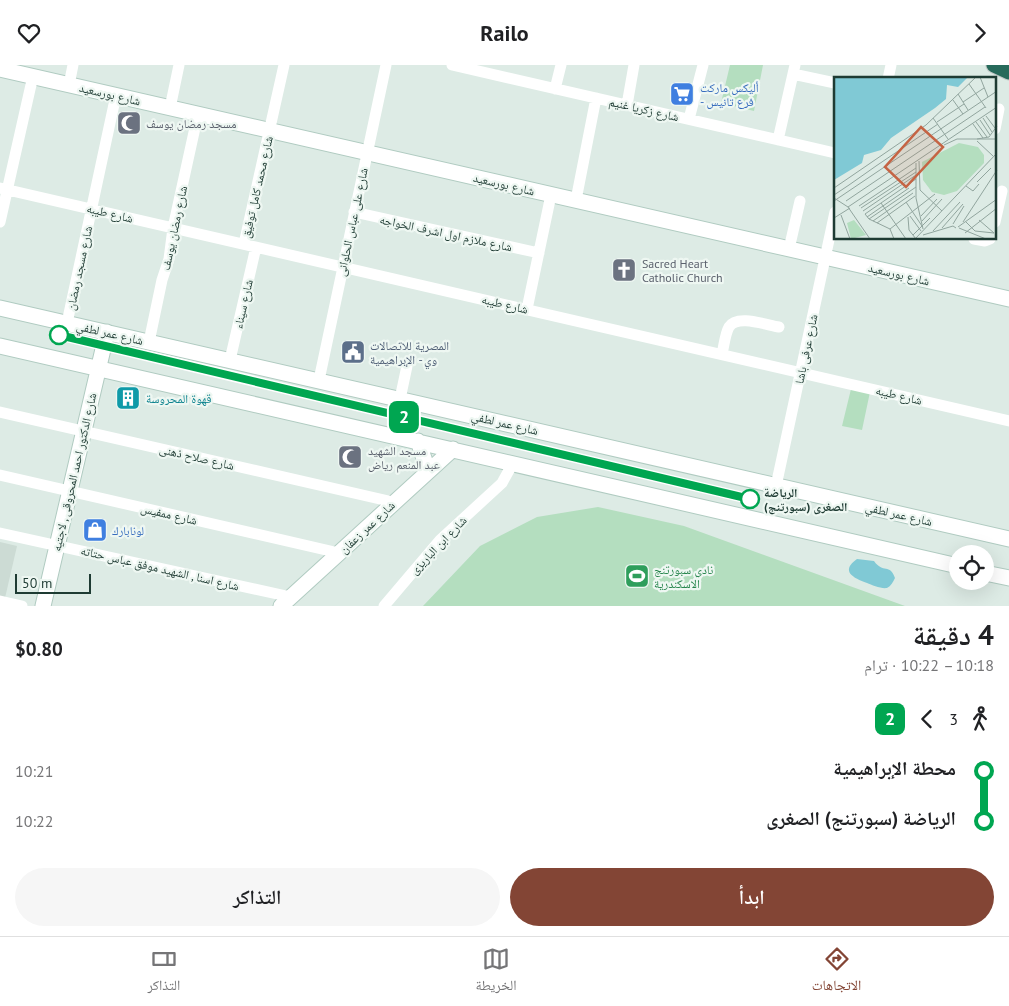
<!DOCTYPE html>
<html lang="ar">
<meta charset="utf-8">
<style>
:root{--surface:#fff;--page:#f6f6f6;--text:#202124;--muted:#757577;--line:#e0e0e0;--accent:#834535}
body{margin:0;font-family:"PT Sans","Noto Naskh Arabic",sans-serif;background:var(--page);color:var(--text);direction:rtl;height:100vh;display:flex;flex-direction:column;font-size:19px;white-space:nowrap}
*{box-sizing:border-box;margin:0}
p{font-size:16px;color:var(--muted)}
.icon{flex:none;width:28px;height:28px;fill:none;stroke:currentColor;stroke-width:2;stroke-linecap:round;stroke-linejoin:round}
.map{position:relative;height:541px;overflow:hidden;direction:ltr}
.drawer{display:flex;flex-direction:column;background:var(--surface);flex:1}
.drawer>*{flex:none}
.badge{padding:0 10px;border-radius:8px;font-size:18px;line-height:32px}
.controls{position:absolute;left:949px;top:480px;display:grid;gap:10px}
.controls a{display:grid;place-items:center;width:45px;height:45px;border-radius:50%;background:var(--surface);box-shadow:0 5px 20px #0002;font-size:25px}
.scale{position:absolute;left:15px;bottom:12px;width:76px;box-sizing:border-box;padding-left:5px;border:2px solid #1e3b33;border-top:0;font-size:14px;line-height:18px;white-space:nowrap;color:#1e3b33;-webkit-text-stroke:4px #eef7f2;paint-order:stroke}
.map>.badge{position:absolute;translate:-50% -50%;box-shadow:0 0 0 2px #fff}
.legs{display:flex;align-items:center;gap:8px;height:55px;padding:0 15px;font-size:16px}
.legs p{margin-inline-start:auto}
.headline{display:flex;align-items:center;justify-content:space-between;height:85px;padding:0 15px}
h1{font-size:28px;font-weight:600;line-height:38px}
.action{display:flex;gap:10px;margin-top:auto;padding:10px 15px}
.action a{flex:1;height:58px;border-radius:30px;background:var(--accent);color:#fff;font-size:20px;font-weight:600;line-height:58px;text-align:center}
.action a+a{background:var(--page);color:var(--text)}
ul{padding:0 15px;list-style:none}
li{display:flex;align-items:center;gap:18px;height:50px;font-size:19px}
li i{display:grid;place-items:center;width:8px;height:100%;margin:0 6px;background:currentColor}
li i::after{content:'';width:12px;height:12px;margin:-6px;border:4px solid;border-radius:50%;background:var(--surface)}
li p{margin-inline-start:auto}
li:first-child i{background:linear-gradient(#0000 50%,currentColor 0)}
li:last-child i{background:linear-gradient(currentColor 50%,#0000 0)}
header{display:flex;justify-content:space-between;align-items:center;height:65px;padding:0 15px;background:var(--surface);font-size:22px;font-weight:600}
.menu{display:flex;justify-content:space-around;align-items:center;height:70px;border-top:1px solid var(--line);background:var(--surface);font-size:14px;color:var(--muted)}
.menu a{display:grid;justify-items:center;gap:2px}
.menu .selected{color:var(--accent)}
.map>svg:first-child{display:block}
.built{fill:#ccdbd4}
.green{fill:#b4debf}
.water{fill:#80c9d5}
.lines{fill:none;stroke-linecap:round;stroke-linejoin:round}
.secondary-casing{stroke:#b0cbc1;stroke-width:17}
.highway-casing{stroke:#c0c8c6;stroke-width:17}
.street{stroke:#fff;stroke-width:11}
.secondary{stroke:#fff;stroke-width:15}
.highway{stroke:#276a5b;stroke-width:15}
.line-1-casing{stroke:#fff;stroke-width:11}
.line-1{stroke:#00a651;stroke-width:8}
.stop-1-dot{fill:#fff;stroke:#00a651;stroke-width:2.5}
.labels{text-anchor:middle;dominant-baseline:central;stroke-width:4.5;stroke-linejoin:round;paint-order:stroke}
.shop-label{font-size:12px;fill:#366cbe;stroke:#eef7f2;text-anchor:start}
.street-label{font-size:12px;fill:#1e3b33;stroke:#eef7f2}
.worship-label{font-size:12px;fill:#5b616d;stroke:#eef7f2;text-anchor:start}
.service-label{font-size:12px;fill:#4e5e75;stroke:#eef7f2;text-anchor:start}
.culture-label{font-size:12px;fill:#0d838f;stroke:#eef7f2;text-anchor:start}
.stop-label{font-size:12px;font-weight:bold;fill:#1e3b33;stroke:#eef7f2;text-anchor:start}
.leisure-label{font-size:12px;fill:#27864d;stroke:#eef7f2;text-anchor:start}
.inset-road{fill:none;stroke:#91a59e;stroke-width:1}
.view{fill:#c56444;fill-opacity:0.15;stroke:#c56444;stroke-width:2.5}
.inset-edge{fill:none;stroke:#1e3b33;stroke-width:2.5}
</style>
<header><svg class="icon" aria-label="forward" viewBox="0 0 24 24"><path d="M9 5l7 7-7 7"/></svg>Railo<svg class="icon" aria-label="heart" viewBox="0 0 24 24"><path d="M12 20l-8-8c-3-5 5-10 8-4 3-6 11-1 8 4z"/></svg></header>
<div class="map">
<svg width="1009" height="541" viewBox="0 0 1009 541">
<rect width="100%" height="100%" fill="#ddebe5"/>
<!-- built -->
<path class="built" d="M0,477l17,4 -12,52 -5,-1z"/>
<!-- green -->
<path class="green" d="M730,0h33l-9,46 -33,-8z
M851,324l19,3 -8,38 -20,-4z
M598,442l86,19 221,80h-482l57,-60 57,-29z"/>
<!-- water -->
<path class="water" d="M857,494l17,2c9,13 16,2 21,17 -2,4 -4,8 -8,10 -6,1 -15,-3 -20,-5 -14,-5 -27,-12 -10,-24z"/>
<g class="lines">
<defs>
<path id="secondary" d="M0,4l1009,230
M0,243l1009,231
M0,281l958,220
M418,376l10,29
M985,508l24,5
M43,541l64,-274
M281,541l172,-157"/>
<path id="highway" d="M994,0l15,7"/>
</defs>
<!-- secondary casing -->
<use href="#secondary" class="secondary-casing"/>
<!-- highway casing -->
<use href="#highway" class="highway-casing"/>
<!-- street -->
<path class="street" d="M452,0l383,88
M793,9l42,9
M888,14l3,-14
M69,20l4,-20
M555,24l6,-24
M627,40l7,-40
M170,43l9,-43
M689,54l14,-54
M995,64l4,-20
M778,75l17,-75
M0,123l1009,233
M576,135l20,-102
M354,147l185,41
M0,157l33,-146
M995,157l7,-31
M974,174l11,2 5,-2
M244,179l40,-179
M789,184l11,-48
M527,244l24,-114
M67,258l49,-228
M149,277l13,-62 7,-21 4,-31 25,-114
M722,289c2,-8 3,-20 7,-27 8,-13 37,-2 50,0
M230,295l26,-113
M319,315l67,-315
M400,334l7,-33
M0,347l393,90
M0,410l339,78
M776,421l59,-274
M0,468l291,64
M0,536l22,5
M384,541l56,-66 62,-57 11,-20"/>
<!-- secondary -->
<use href="#secondary" class="secondary"/>
<!-- highway -->
<use href="#highway" class="highway"/>
</g>
<g class="lines">
<defs>
<path id="line-1" d="M59,270l691,164"/>
</defs>
<!-- line-1 casing -->
<use href="#line-1" class="line-1-casing"/>
<!-- line-1 -->
<use href="#line-1" class="line-1"/>
</g>
<!-- icons -->
<defs>
<symbol id="supermarket-square" viewBox="-11 -11 22 22"><rect x="-9" y="-9" width="18" height="18" rx="4" fill="#3f7fe0" stroke="#eef7f2"/><path d="M-6-5.5h2.5l.6 2H6L4.5 2H-2.5L-4.4-4H-6ZM-1.5 3.2a1.3 1.3 0 1 0 .1 0ZM3 3.2a1.3 1.3 0 1 0 .1 0Z" fill="#fff"/></symbol>
<symbol id="mosque-square" viewBox="-11 -11 22 22"><rect x="-9" y="-9" width="18" height="18" rx="4" fill="#6b7280" stroke="#eef7f2"/><path d="M3.5-4.9A6 6 0 1 0 3.5 4.9A5 5 0 1 1 3.5-4.9Z" fill="#fff"/></symbol>
<symbol id="church-square" viewBox="-11 -11 22 22"><rect x="-9" y="-9" width="18" height="18" rx="4" fill="#6b7280" stroke="#eef7f2"/><path d="M-1.2-6h2.4v3.5h3.3v2.4h-3.3V6h-2.4V-.1h-3.3v-2.4h3.3Z" fill="#fff"/></symbol>
<symbol id="civic-square" viewBox="-11 -11 22 22"><rect x="-9" y="-9" width="18" height="18" rx="4" fill="#5c6f8a" stroke="#eef7f2"/><path d="M-.6-6.5H3V-4.5H.6V-3L4-1V1h2V6H-6V1h2V-1L-.6-3ZM-1.2 2.5V6h2.4V2.5Z" fill="#fff"/></symbol>
<symbol id="building-square" viewBox="-11 -11 22 22"><rect x="-9" y="-9" width="18" height="18" rx="4" fill="#0f9aa8" stroke="#eef7f2"/><path d="M-4-6H4V6H1V3H-1V6H-4ZM-2.5-4.3h1.7v1.8h-1.7ZM.8-4.3h1.7v1.8H.8ZM-2.5-1h1.7V.8h-1.7ZM.8-1h1.7V.8H.8Z" fill="#fff"/></symbol>
<symbol id="shop-square" viewBox="-11 -11 22 22"><rect x="-9" y="-9" width="18" height="18" rx="4" fill="#3f7fe0" stroke="#eef7f2"/><path d="M-5-2.5h2.3a2.7 3.5 0 0 1 5.4 0H5L5.5 6h-11ZM-1.5-2.5h3a1.5 2.3 0 0 0-3 0Z" fill="#fff"/></symbol>
<symbol id="stadium-square" viewBox="-11 -11 22 22"><rect x="-9" y="-9" width="18" height="18" rx="4" fill="#2e9e5b" stroke="#eef7f2"/><path d="M0-5a6.5 5 0 1 0 0 10a6.5 5 0 1 0 0-10ZM-3.5-1.8h7v3.6h-7Z" fill="#fff"/></symbol>
</defs>
<g fill-rule="evenodd">
<use href="#supermarket-square" x="668" y="15" width="28" height="28"/>
<use href="#mosque-square" x="115" y="44" width="28" height="28"/>
<use href="#church-square" x="610" y="191" width="28" height="28"/>
<use href="#civic-square" x="339" y="273" width="28" height="28"/>
<use href="#building-square" x="114" y="319" width="28" height="28"/>
<use href="#mosque-square" x="336" y="378" width="28" height="28"/>
<use href="#shop-square" x="81" y="451" width="28" height="28"/>
<use href="#stadium-square" x="623" y="497" width="28" height="28"/>
</g>
<!-- markers -->
<g class="stop-1-dot">
<circle cx="59" cy="270" r="9"/>
<circle cx="750" cy="434" r="9"/>
</g>
<g class="labels">
<!-- shop labels -->
<g class="shop-label">
<text x="700" y="22">أليكس ماركت<tspan x="700" dy="14">- فرع تانيس</tspan></text>
<text x="112" y="465">لونابارك</text>
</g>
<!-- street labels -->
<g class="street-label">
<text transform="translate(110 29) rotate(13)">شارع بورسعيد</text>
<text transform="translate(644 44) rotate(13)">شارع زكريا غنيم</text>
<text transform="translate(504 119) rotate(13)">شارع بورسعيد</text>
<text transform="translate(257 122) rotate(-77)">شارع محمد كامل توفيق</text>
<text transform="translate(110 148) rotate(13)">شارع طيبه</text>
<text transform="translate(352 157) rotate(-78)">شارع على عباس الحلوانى</text>
<text transform="translate(174 163) rotate(-78)">شارع رمضان يوسف</text>
<text transform="translate(446 168) rotate(12)">شارع ملازم اول اشرف الخواجه</text>
<text transform="translate(79 203) rotate(-78)">شارع مسجد رمضان</text>
<text transform="translate(899 209) rotate(13)">شارع بورسعيد</text>
<text transform="translate(243 239) rotate(-77)">شارع سيناء</text>
<text transform="translate(505 239) rotate(13)">شارع طيبه</text>
<text transform="translate(110 268) rotate(13)">شارع عمر لطفي</text>
<text transform="translate(806 284) rotate(-78)">شارع عرفى باشا</text>
<text transform="translate(899 330) rotate(13)">شارع طيبه</text>
<text transform="translate(505 358) rotate(13)">شارع عمر لطفي</text>
<text transform="translate(197 392) rotate(13)">شارع صلاح ذهنى</text>
<text transform="translate(74 407) rotate(-77)">شارع الدكتور احمد المحروقى , لاجتيه</text>
<text transform="translate(169 449) rotate(13)">شارع ممفيس</text>
<text transform="translate(899 449) rotate(13)">شارع عمر لطفي</text>
<text transform="translate(367 462) rotate(-43)">شارع عمر زعفان</text>
<text transform="translate(438 480) rotate(-46)">شارع ابن الباريزى</text>
<text transform="translate(160 503) rotate(13)">شارع اسنا , الشهيد موفق عباس حتاته</text>
</g>
<!-- worship labels -->
<g class="worship-label">
<text x="146" y="58">مسجد رمضان يوسف</text>
<text x="642" y="198">Sacred Heart<tspan x="642" dy="14">Catholic Church</tspan></text>
<text x="368" y="385">مسجد الشهيد<tspan x="368" dy="14">عبد المنعم رياض</tspan></text>
</g>
<!-- service labels -->
<g class="service-label">
<text x="370" y="280">المصرية للاتصالات<tspan x="370" dy="14">وي - الإبراهيمية</tspan></text>
</g>
<!-- culture labels -->
<g class="culture-label">
<text x="146" y="333">قهوة المحروسة</text>
</g>
<!-- stop labels -->
<g class="stop-label">
<text x="764" y="427">الرياضة<tspan x="764" dy="14">(سبورتنج) الصغرى</tspan></text>
</g>
<!-- leisure labels -->
<g class="leisure-label">
<text x="654" y="504">نادي سبورتنج<tspan x="654" dy="14">الاسكندرية</tspan></text>
</g>
</g>
<!-- overview -->
<g transform="translate(834 12)">
<rect width="162" height="162" fill="#ddebe5"/>
<path d="M125,66l19,4 6,8v8l-27,28 -13,4 -12,-3 -9,-12 -1,-18zM20,143l12,15 -15,4 -4,-16z" fill="#b4debf"/>
<path d="M0,0h134l-10,10 -11,-2 -1,14 -11,9 -44,30 -10,12 -17,5 -2,8 -28,17z" fill="#80c9d5"/>
<path class="inset-road" d="M146,0l8,20M135,7l17,24M124,17l10,16M119,23l10,14M129,25l21,-14M152,39l9,12M99,41l15,21M149,41l9,14M146,43l10,15M103,45l27,-18M142,45l11,15M139,47l10,14M143,62l12,-2 8,-11M143,64l16,15M110,68l13,-6h40M85,84l1,29 22,21M82,86v35l7,31M42,89l62,-42M143,105l14,-14M15,108l27,-19M132,109l7,5 6,-7M0,111l92,-63 50,-48M0,118l15,-10M0,121l14,9 149,-100M0,124l163,-110M12,124l139,-94M72,125l16,24M47,126l25,36M25,129l57,-38M14,130l22,32M27,131l55,-36M29,134l53,-36M31,137l51,-35M31,137l4,5 21,10 4,10M7,138l9,24M76,139l11,15M87,139l16,-17M33,140l42,-29M74,140l1,13 7,9M0,141l16,-10M35,142l47,-32M145,143l15,13M39,144l40,-28M88,144l20,-22M129,145l34,-52M132,145l9,9 19,2M43,146l38,-27M119,147l11,-18M124,150l39,-28M108,151l21,-24M125,151l27,11M56,152l45,-35M99,154l27,-29M131,156l32,-25M79,158l17,-17M89,158l30,-9 3,2M81,162l82,-86"/>
<path class="view" d="M87,50l22,20 -37,40 -21,-20z"/>
<rect width="162" height="162" class="inset-edge"/>
</g>
</svg>
<div class="controls">
<a><svg class="icon" aria-label="locate" viewBox="0 0 24 24"><circle cx="12" cy="12" r="6"/><path d="M12 2v4M12 18v4M2 12h4M18 12h4"/></svg></a>
</div>
<div class="scale">50 m</div>
<b class="badge" style="left:404px;top:352px;background:#00a651;color:#fff">2</b>
</div>
<section class="drawer">
<div class="headline"><div><h1>4 دقيقة</h1><p>10:18 – 10:22 · ترام</p></div><b>$0.80</b></div>
<div class="legs"><svg class="icon" aria-label="walk" viewBox="0 0 24 24"><circle cx="13" cy="4" r="2"/><path d="M13 8l-2 6 4 7M11 14l-3 7M7 12l3-4h3l4 4"/></svg>3<svg class="icon" aria-label="back" viewBox="0 0 24 24"><path d="M15 5l-7 7 7 7"/></svg><b class="badge" style="background:#00a651;color:#fff">2</b></div>
<ul>
<li><i style="color:#00a651"></i><b>محطة الإبراهيمية</b><p>10:21</p></li>
<li><i style="color:#00a651"></i><b>الرياضة (سبورتنج) الصغرى</b><p>10:22</p></li>
</ul>
<div class="action"><a>ابدأ</a><a>التذاكر</a></div>
</section>
<nav class="menu">
<a class="selected"><svg class="icon" aria-label="directions" viewBox="0 0 24 24"><path d="M12 3l9 9-9 9-9-9zM9 14v-3h6M13 9l2 2-2 2"/></svg>الاتجاهات</a>
<a><svg class="icon" aria-label="map" viewBox="0 0 24 24"><path d="M3 6l6-2 6 2 6-2v14l-6 2-6-2-6 2zM9 4v14M15 6v14"/></svg>الخريطة</a>
<a><svg class="icon" aria-label="tickets" viewBox="0 0 24 24"><path d="M3 7h18v10H3zM15 7v10"/></svg>التذاكر</a>
</nav>
